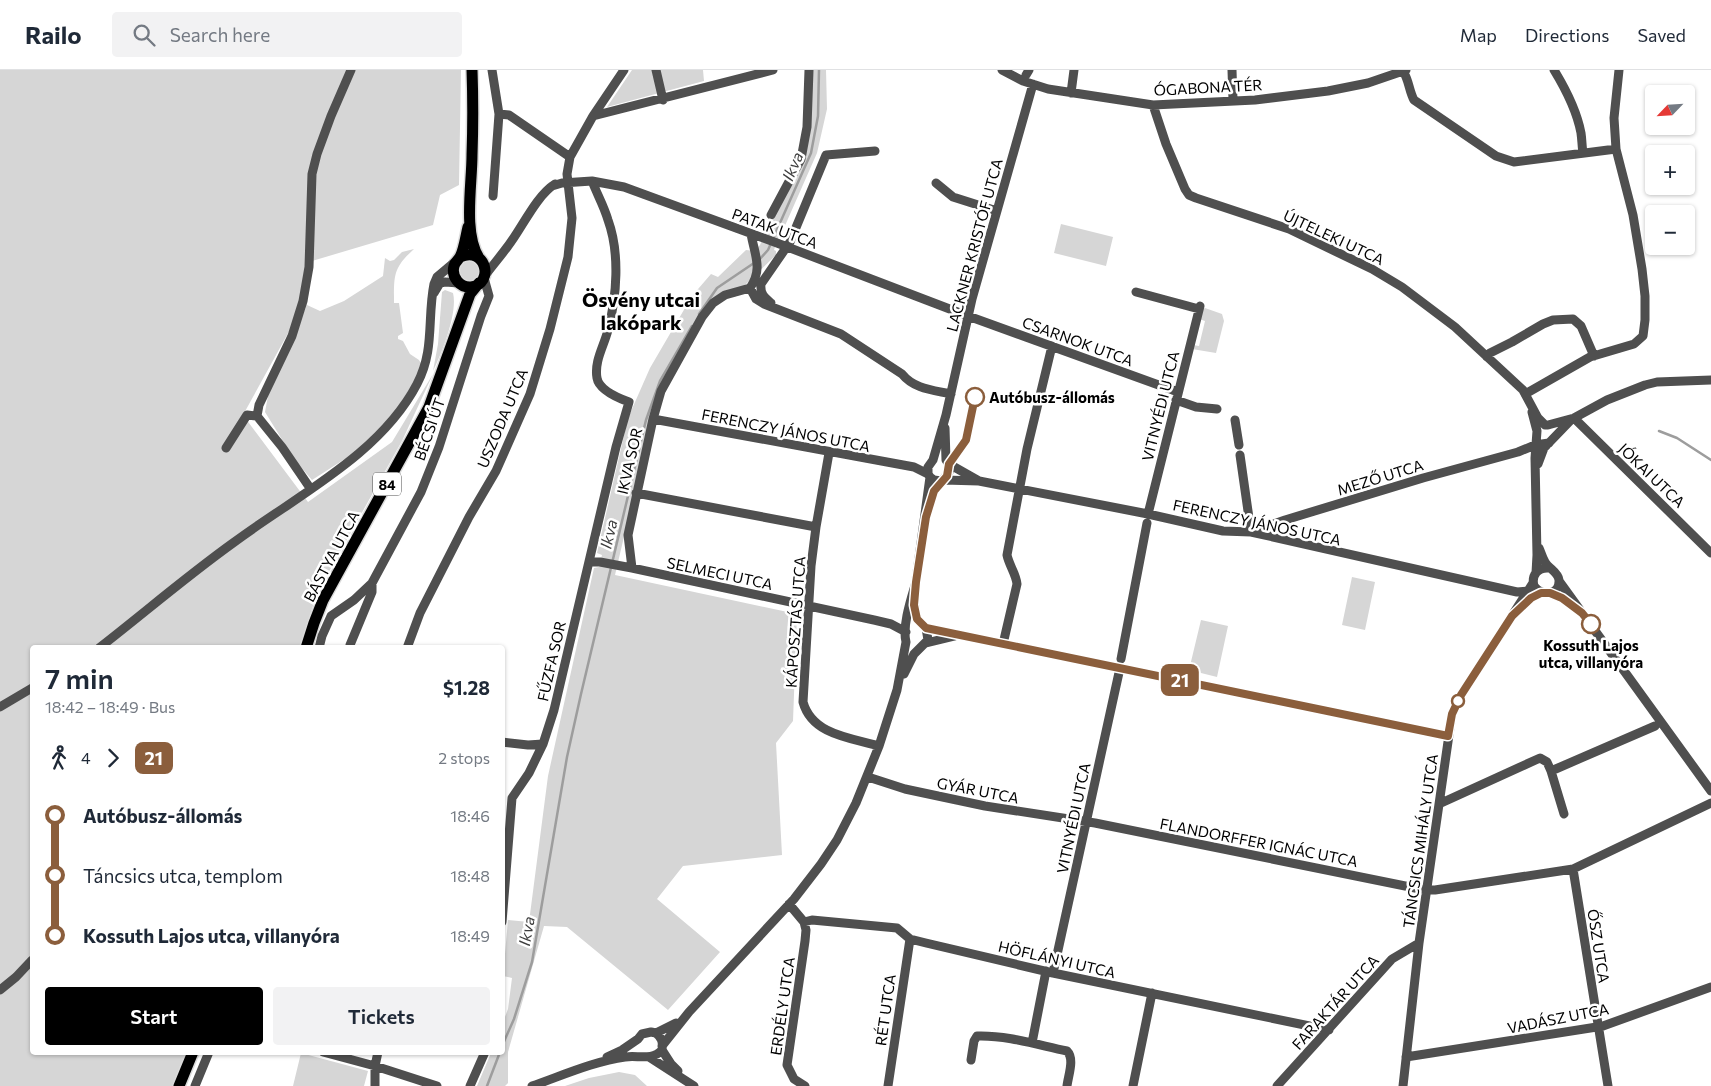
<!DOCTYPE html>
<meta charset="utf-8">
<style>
:root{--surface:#fff;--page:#f2f2f3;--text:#1f2937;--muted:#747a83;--line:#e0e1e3;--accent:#000}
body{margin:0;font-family:Commissioner,sans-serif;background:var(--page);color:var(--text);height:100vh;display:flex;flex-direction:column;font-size:19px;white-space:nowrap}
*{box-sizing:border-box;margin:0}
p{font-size:16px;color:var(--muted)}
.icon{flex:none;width:28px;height:28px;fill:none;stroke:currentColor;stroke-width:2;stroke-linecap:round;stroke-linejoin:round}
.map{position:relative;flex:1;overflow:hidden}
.panel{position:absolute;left:30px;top:575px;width:475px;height:410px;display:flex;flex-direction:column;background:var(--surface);border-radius:5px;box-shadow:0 1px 4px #0004}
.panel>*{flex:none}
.badge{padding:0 10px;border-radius:8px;font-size:18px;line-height:32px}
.needle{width:32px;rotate:245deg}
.buttons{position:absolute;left:1645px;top:15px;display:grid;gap:10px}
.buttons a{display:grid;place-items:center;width:50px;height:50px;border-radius:5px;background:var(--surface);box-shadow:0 1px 4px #0004;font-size:25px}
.map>.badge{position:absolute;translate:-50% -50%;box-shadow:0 0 0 2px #fff}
.legs{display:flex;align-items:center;gap:8px;height:55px;padding:0 15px;font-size:16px}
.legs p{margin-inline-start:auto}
.headline{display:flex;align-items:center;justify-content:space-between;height:85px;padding:0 15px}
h1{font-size:28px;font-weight:600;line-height:38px}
.primary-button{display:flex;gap:10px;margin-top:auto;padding:10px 15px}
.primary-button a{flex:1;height:58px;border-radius:5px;background:var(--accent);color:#fff;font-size:20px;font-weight:600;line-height:58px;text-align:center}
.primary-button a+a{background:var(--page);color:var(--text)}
ul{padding:0 15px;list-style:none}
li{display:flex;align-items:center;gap:18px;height:60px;font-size:19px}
li i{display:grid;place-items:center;width:8px;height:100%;margin:0 6px;background:currentColor}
li i::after{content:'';width:12px;height:12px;margin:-6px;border:4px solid;border-radius:50%;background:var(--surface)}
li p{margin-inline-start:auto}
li:first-child i{background:linear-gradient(#0000 50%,currentColor 0)}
li:last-child i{background:linear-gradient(currentColor 50%,#0000 0)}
header{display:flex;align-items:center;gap:30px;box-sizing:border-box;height:70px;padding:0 25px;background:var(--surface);border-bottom:1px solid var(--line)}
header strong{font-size:24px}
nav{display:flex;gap:28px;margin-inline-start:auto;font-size:18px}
.search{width:350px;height:45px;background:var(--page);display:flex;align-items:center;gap:12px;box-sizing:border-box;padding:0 18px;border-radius:5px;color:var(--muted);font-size:19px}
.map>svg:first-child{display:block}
.green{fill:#d6d6d6}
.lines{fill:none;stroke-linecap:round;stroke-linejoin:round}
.stream{stroke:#9d9d9d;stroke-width:2.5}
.major-casing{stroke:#dbdbdb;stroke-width:14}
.minor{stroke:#4f4f4f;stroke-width:9}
.major{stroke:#000;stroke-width:11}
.line-1-casing{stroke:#fff;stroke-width:11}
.line-1{stroke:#8b5e3c;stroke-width:8}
.stop-1-dot{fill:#fff;stroke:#8b5e3c;stroke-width:2.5}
.labels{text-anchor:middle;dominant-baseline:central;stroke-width:5;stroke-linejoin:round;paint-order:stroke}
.shield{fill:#fff;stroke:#4c4c4c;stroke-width:1}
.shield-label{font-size:14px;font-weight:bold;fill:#000}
.street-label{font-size:15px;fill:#000;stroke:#fff}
.stop-label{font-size:15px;font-weight:bold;fill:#000;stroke:#fff;text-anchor:start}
.water-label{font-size:16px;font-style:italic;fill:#3e3e3e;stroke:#fff}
.district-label{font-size:20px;font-weight:bold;fill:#000;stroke:#fff}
</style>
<header>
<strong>Railo</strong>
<div class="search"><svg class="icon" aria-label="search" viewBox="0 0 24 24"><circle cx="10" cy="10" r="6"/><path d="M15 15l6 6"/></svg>Search here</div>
<nav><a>Map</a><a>Directions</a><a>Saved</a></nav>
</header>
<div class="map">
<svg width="1711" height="1016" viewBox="0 0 1711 1016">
<rect width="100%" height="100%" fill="#fff"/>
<!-- green -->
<path class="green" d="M0,0h461l-2,115 -19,10 -7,30 -121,36 -5,44 13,6 24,-10 39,-25 2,-18 5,3 4,-1 8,-8 12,-3c-21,19 -20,26 -20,54h5l4,30 -5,3v3l5,2 7,13 9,6 4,7 -31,50 -30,31 -50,32 -18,-21 -29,-47 3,-16 38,-89 -14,19 -49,89 65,87 84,-60 41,-68 -31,67 -85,152 -17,54 -268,1v404l156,1 -14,33h-174z
M632,0h71l1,11 -97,26z
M812,0h14l1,39 -10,44 -37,84 -1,-1 -5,14 2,1v4l-32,31 -33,18 -52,95 -9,27 -35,149 182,39 -4,107 -17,22 6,112 -99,11 -26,33 63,53 -52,58 -101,-83 -23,-1 -36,126v31l-3,3h-28l14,-33 11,-1 1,-30 5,-13 4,-31 -9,-2 5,-56 21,2 19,-146 46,-208 5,-1 3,-12 -5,-2 31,-135 22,-50 42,-72 19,-22 7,3 28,-27 9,1 5,-6 6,-15 38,-70z
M1061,154l52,13 -7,29 -52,-13z
M459 201a10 10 0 1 1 20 0a10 10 0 1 1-20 0Z
M445,220l8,3c5,19 -11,60 -20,78l5,-27 4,-52z
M1205,238l17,6 2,7 -8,32 -24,-4 1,-4 6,1 6,-25 -6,-2 4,-10z
M1352,507l23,5 -10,48 -23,-5z
M1201,550l27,6 -11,51 -28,-7z
M301,983l67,18 -4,15h-71z
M619,1002l16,3 12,11h-82l24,-8z"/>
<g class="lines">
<!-- stream -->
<path class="stream" d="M759,190l9,-10 43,-97 7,-37 1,-46
M699,244l18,-26 37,-25
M1659,361l18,7 34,22
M502,976l12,-27 18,-57 35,-205 14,-63 65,-274 14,-39 32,-55
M487,1016l13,-34"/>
<defs>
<path id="major" d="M472,0c1,28 1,57 0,85 0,30 -9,78 7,103
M460,187c26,-12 35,27 11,30 -11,1 -20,-10 -17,-21 1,-4 4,-6 6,-9 4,-7 6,-22 8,-30
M306,578l8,-25 9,-23 106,-193 41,-113 9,-11
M179,1016l14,-34"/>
</defs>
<!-- major casing -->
<use href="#major" class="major-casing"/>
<!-- minor -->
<path class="minor" d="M492,0l7,44 -6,82
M656,0l7,30
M1002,0l21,11 25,8 105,16 102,-5 73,-9 40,-8 38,-13
M1232,0l1,30
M1554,0c11,18 23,42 27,63 1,7 1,14 2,20
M1403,1c6,9 6,20 11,29l82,56 18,6 102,-13
M1026,5l3,-5
M1071,23l3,-23
M1153,35l13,39 19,45 4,6 7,3 93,31 83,40 30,18 53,40 68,63 15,28 7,7
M499,44l10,1 61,42
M593,46l180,-46
M936,113l17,14 44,14
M552,116l10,-3 30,-2 32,6 153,56 191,73 210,76
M771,145l30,-56 6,-32 2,-57
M484,207c8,-11 16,-20 24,-31 14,-18 28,-50 47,-62
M750,218l6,11 8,5 77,30 61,40c12,15 31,16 49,20
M1136,222l63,17
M434,223l6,-10 5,-1 14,1
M771,233c-7,-6 -11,-9 -10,-19l29,-42 36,-87 49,-4
M1487,287l3,-4 22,-11 31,-18 10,-4 20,-1 8,7 13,30
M1525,324l65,-37 44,-13 9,-8 2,-16v-24l-3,-27 -9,-54 -17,-66 -2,-31 5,-48
M1176,330l20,7 21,2
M1532,342l5,19 -2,27 2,97 -1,18
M257,346l25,31 28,41
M1574,348l137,135
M653,349l261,48 14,7
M1235,350l4,25
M1548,355l26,-7 33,-18 38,-15 12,-3 54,-2
M226,378l21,-33 10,1 2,-11 33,-69 11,-35 6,-34 3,-93 5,-20 14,-38 20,-46
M829,383l-13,74 -5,39 -8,136c9,33 48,36 76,44
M1240,385l11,77
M949,394l30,17
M1538,394l6,-16 27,-28
M944,410l35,1 169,33 75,17 28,1 266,60 11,-1
M941,411l-7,-1 -4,-3 -2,-3v-7l5,-7 13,-45 26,-116 61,-215
M636,423l180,34
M931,430l3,-9 15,-19v-8l-3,-4 -1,-32
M1148,444l52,-208
M1251,462l34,-12 138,-42 95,-26 17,-7 14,-2
M1539,478c2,4 3,9 6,14 4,7 13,10 14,18 1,16 -17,16 -25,6 -3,-11 4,-19 15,-18
M589,492h11l32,6 242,52 17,4 15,8
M632,498l-4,-33 25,-116 8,-28 41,-74 11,-14 12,-8 25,-7c13,-19 5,-32 1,-54
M1559,511l152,210
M915,517l15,-110
M1550,523l12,5 14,10
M1521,537l10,-9 10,-5
M926,558l522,108
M926,573l29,-7
M1003,574l14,-60c-1,-10 -8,-19 -10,-29l20,-106 25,-103
M350,575l22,-53v-9
M99,578c45,-35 88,-72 134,-105 63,-47 147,-88 184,-159 18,-34 10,-65 17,-100l3,-7 19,-16
M319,578l3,-12 9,-20 23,-16 18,-17 49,-91 18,-45 42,-131 8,-20 -5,-18
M407,578l13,-35 49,-96 27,-46 34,-77 20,-65 18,-72 4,-39 -5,-44 3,-17 23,-41 31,-46
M1121,589l26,-136
M904,604l10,-20 14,-14 -2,-12 -9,-9 -3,-17
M0,637l32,-19
M502,672l26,3 15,-1
M1551,701l104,-45
M868,707l37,12 80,17 110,17 325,66 15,1 138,-21 138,-66
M1439,734l101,-46 7,4 4,9 13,43
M1573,799l35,217
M789,834l15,18 8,-2 85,8 13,11 16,4 127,30 276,57
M502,852l10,-124 17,-25 14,-29 11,-34 62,-263 13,-45c-11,-4 -30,-12 -32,-24 -3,-17 7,-32 11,-48 9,-34 12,-77 0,-110 -4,-14 -11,-26 -16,-39
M804,852l2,8 -1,11 -18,124 7,14 11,7
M1053,903l67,-305
M0,920l16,-13 16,-17
M1032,973l14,-72
M662,976l27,-34 105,-113 27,-35 16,-24 19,-37 23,-57 18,-56 9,-48c-4,-16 5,-43 10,-60
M662,980l9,14 7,7
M323,982l52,14 62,20
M607,987l15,-7 16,-11 4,-5 9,-2 5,1 20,-10
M649,987l45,29
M1406,987l197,-31 108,-39
M971,990l3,-19 3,-5c30,-1 61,9 90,15 8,8 1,25 0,35
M195,1016l14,-34
M375,1016v-20l3,-14
M470,1016l15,-34
M532,1016c29,-10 63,-25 93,-29 13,-2 27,4 37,-7 1,-8 0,-12 -6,-17
M888,1016l22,-147
M1133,1016l19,-93
M1277,1016l115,-127 27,-16
M1403,1016l16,-143 33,-229 9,-19 72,-112"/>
<!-- major -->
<use href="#major" class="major"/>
</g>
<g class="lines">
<defs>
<path id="line-1" d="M975,327l-9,43 -17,24 -2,12 -13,15 -8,26 -10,65 -2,23 3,14 9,9 522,108 4,-22 9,-19 51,-79 19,-18 10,-5h9l12,5 20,15 9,11"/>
</defs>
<!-- line-1 casing -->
<use href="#line-1" class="line-1-casing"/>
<!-- line-1 -->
<use href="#line-1" class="line-1"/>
</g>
<!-- markers -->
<g class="stop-1-dot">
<circle cx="975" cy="327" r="9"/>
<circle cx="1591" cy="554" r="9"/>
<circle cx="1458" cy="631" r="6"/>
</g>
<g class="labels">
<!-- shield labels -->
<rect class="shield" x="373" y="402.5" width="28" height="23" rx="4"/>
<g class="shield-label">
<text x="387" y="414">84</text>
</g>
<!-- street labels -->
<g class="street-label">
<text transform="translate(1208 17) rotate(-3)">ÓGABONA TÉR</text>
<text transform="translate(775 158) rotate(20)">PATAK UTCA</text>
<text transform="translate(1334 167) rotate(25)">ÚJTELEKI UTCA</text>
<text transform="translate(974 175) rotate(-75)">LACKNER KRISTÓF UTCA</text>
<text transform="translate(1078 271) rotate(20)">CSARNOK UTCA</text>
<text transform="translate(1160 336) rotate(-76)">VITNYÉDI UTCA</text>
<text transform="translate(502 348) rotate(-67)">USZODA UTCA</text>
<text transform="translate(429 359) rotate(-71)">BÉCSI ÚT</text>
<text transform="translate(786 360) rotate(11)">FERENCZY JÁNOS UTCA</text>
<text transform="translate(629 391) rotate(-77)">IKVA SOR</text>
<text transform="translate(1652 405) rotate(44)">JÓKAI UTCA</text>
<text transform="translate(1380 407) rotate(-17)">MEZŐ UTCA</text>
<text transform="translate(1257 452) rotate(12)">FERENCZY JÁNOS UTCA</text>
<text transform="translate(331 486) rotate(-62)">BÁSTYA UTCA</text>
<text transform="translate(720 503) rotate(12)">SELMECI UTCA</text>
<text transform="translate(795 552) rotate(-86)">KÁPOSZTÁS UTCA</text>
<text transform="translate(551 591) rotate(-77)">FŰZFA SOR</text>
<text transform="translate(978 720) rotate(11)">GYÁR UTCA</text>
<text transform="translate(1073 748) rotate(-78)">VITNYÉDI UTCA</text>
<text transform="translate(1420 771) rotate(-82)">TÁNCSICS MIHÁLY UTCA</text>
<text transform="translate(1259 772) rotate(11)">FLANDORFFER IGNÁC UTCA</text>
<text transform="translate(1599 876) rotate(81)">ŐSZ UTCA</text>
<text transform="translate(1057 889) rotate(13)">HÖFLÁNYI UTCA</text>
<text transform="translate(1335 932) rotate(-48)">FARAKTÁR UTCA</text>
<text transform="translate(782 936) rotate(-82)">ERDÉLY UTCA</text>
<text transform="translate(885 940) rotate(-82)">RÉT UTCA</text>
<text transform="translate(1558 948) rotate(-11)">VADÁSZ UTCA</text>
</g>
<!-- stop labels -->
<g class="stop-label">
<text x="989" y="327">Autóbusz-állomás</text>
<text x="1591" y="575" text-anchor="middle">Kossuth Lajos<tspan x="1591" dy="17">utca, villanyóra</tspan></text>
</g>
<!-- water labels -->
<g class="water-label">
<text transform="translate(792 96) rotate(-67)">Ikva</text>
<text transform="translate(608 464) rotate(-77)">Ikva</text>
<text transform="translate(526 861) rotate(-80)">Ikva</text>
</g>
<!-- district labels -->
<g class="district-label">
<text x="641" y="229">Ösvény utcai<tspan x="641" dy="23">lakópark</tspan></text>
</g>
</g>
</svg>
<div class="buttons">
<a><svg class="needle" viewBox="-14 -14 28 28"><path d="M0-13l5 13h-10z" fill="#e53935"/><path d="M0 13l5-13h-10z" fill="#747a83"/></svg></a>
<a>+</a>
<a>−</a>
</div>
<b class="badge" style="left:1180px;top:610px;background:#8b5e3c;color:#fff">21</b>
<section class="panel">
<div class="headline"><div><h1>7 min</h1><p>18:42 – 18:49 · Bus</p></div><b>$1.28</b></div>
<div class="legs"><svg class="icon" aria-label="walk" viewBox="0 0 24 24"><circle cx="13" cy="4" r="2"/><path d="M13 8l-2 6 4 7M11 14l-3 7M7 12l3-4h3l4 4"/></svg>4<svg class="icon" aria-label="forward" viewBox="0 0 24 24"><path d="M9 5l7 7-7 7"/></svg><b class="badge" style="background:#8b5e3c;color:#fff">21</b><p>2 stops</p></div>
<ul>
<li><i style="color:#8b5e3c"></i><b>Autóbusz-állomás</b><p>18:46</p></li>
<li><i style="color:#8b5e3c"></i><span>Táncsics utca, templom</span><p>18:48</p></li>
<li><i style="color:#8b5e3c"></i><b>Kossuth Lajos utca, villanyóra</b><p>18:49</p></li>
</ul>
<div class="primary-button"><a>Start</a><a>Tickets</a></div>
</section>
</div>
